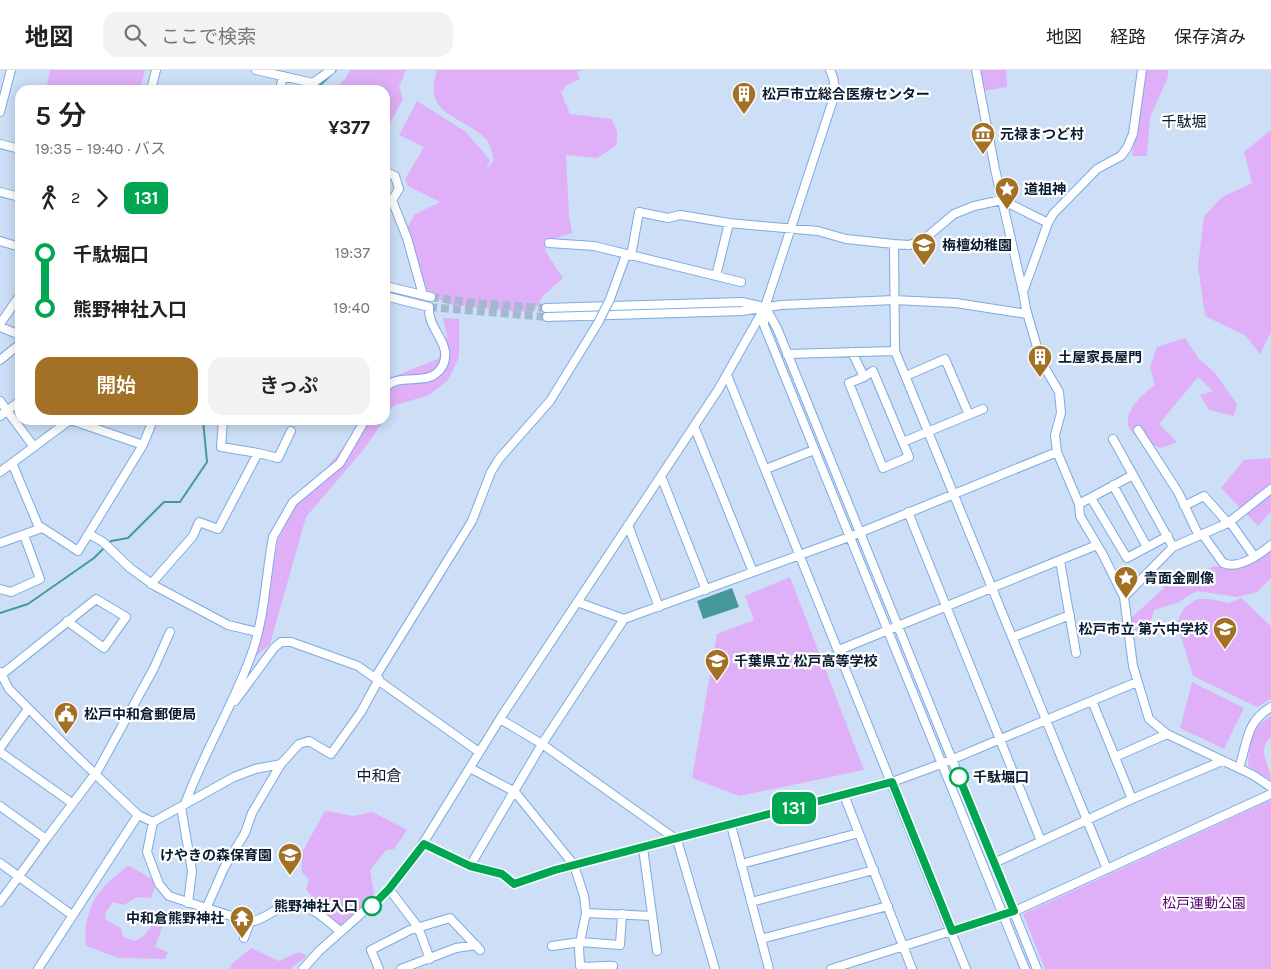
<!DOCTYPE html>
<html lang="ja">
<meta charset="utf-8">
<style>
:root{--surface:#fff;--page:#f2f2f2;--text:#222;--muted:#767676;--line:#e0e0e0;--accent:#a27126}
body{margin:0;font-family:Karla,"Noto Sans JP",sans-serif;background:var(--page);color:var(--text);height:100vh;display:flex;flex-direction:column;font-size:19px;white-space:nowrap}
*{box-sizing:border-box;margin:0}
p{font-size:16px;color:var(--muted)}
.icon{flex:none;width:28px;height:28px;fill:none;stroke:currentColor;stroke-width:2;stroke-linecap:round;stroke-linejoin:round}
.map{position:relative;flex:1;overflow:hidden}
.sheet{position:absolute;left:15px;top:15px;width:375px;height:340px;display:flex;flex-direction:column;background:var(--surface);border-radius:15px;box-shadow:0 2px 12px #0003}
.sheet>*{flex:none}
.badge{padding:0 10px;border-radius:8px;font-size:18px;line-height:32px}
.map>.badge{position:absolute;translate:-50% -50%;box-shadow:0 0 0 2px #fff}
.legs{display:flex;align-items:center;gap:8px;height:55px;padding:0 20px;font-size:16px}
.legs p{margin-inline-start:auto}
.overview{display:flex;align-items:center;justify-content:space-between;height:85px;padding:0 20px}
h1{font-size:28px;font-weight:600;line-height:38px}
.action{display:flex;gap:10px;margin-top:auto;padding:10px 20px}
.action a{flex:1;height:58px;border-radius:15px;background:var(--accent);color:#fff;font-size:20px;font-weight:600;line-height:58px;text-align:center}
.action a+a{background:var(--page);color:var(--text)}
ul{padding:0 20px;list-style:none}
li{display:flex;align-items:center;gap:18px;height:55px;font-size:19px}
li i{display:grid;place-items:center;width:8px;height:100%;margin:0 6px;background:currentColor}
li i::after{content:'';width:12px;height:12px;margin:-6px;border:4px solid;border-radius:50%;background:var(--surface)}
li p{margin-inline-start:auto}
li:first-child i{background:linear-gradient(#0000 50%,currentColor 0)}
li:last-child i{background:linear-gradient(currentColor 50%,#0000 0)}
header{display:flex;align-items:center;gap:30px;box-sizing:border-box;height:70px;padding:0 25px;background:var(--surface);border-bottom:1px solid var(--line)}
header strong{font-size:24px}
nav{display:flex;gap:28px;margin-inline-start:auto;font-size:18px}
.search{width:350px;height:45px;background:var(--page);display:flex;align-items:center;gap:12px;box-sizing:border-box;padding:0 18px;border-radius:15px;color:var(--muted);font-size:19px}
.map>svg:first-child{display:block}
.green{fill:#dfb0f7}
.water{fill:#459a99}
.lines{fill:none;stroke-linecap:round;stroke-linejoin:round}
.stream{stroke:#459a99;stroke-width:2}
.minor-tunnel{stroke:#a5b8cf;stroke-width:8;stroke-dasharray:8 4;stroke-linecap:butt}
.minor-casing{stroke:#7caae2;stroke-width:10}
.minor{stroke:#fff;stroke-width:8}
.minor-bridge-casing{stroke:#7caae2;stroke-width:10;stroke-linecap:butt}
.minor-bridge{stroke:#fff;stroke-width:8}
.line-1-casing{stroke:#fff;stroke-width:11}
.line-1{stroke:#00a651;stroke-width:8}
.stop-1-dot{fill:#fff;stroke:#00a651;stroke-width:2.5}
.labels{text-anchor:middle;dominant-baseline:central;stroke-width:4.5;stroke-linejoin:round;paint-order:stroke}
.poi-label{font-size:14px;font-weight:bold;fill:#091b30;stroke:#fefefe;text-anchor:start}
.stop-label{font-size:14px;font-weight:bold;fill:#091b30;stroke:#fefefe;text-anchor:start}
.park-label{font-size:14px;fill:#550272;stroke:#fefefe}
.neighbourhood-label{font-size:15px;fill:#091b30;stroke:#fefefe}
</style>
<header>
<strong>地図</strong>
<div class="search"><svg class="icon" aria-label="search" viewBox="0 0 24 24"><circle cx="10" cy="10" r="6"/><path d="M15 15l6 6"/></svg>ここで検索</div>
<nav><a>地図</a><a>経路</a><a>保存済み</a></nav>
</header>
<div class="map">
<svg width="1271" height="899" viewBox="0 0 1271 899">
<rect width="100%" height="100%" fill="#ccdff7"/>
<!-- green -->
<path class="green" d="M50,0h95l-5,20h-94z
M350,0h56l-7,17 4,12 -18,34v-43h-52l12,-11z
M437,0h144l-4,2 3,7 -13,6 -6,7 9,22 42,5 5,12v14l-20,13 -31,-3 3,59 3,19 -26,8 -1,10 18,27 -20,18 -10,16 -25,-1 -62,-7 -26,-19 -13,-27 -3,-25 11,-19 25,-12 -32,-16 -3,-7 19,-32 -25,-12 18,-34 49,31 24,28 -4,10 8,-10c-2,-7 -4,-17 -9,-22 -25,-24 -63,-22 -48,-68z
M980,0h26l1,17 -23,4z
M1137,0h31v7l-18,40 -3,39h-15l10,-57z
M1271,60v202l-11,22 -14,-18 -41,-20 -7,-50 6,-50 18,-19 30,-14 -8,-31z
M443,248l16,1v38l-11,23 -19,15 -36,11 -8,12v-38l53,-21 9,-22z
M1185,268l14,21 16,14 22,31 -3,12 -25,-6 -9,-15 13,-4 -15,-14 -39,47 18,18 -16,6c-7,-3 -16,-6 -22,-10 -27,-17 1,-42 16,-53l-5,-18 7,-20z
M366,350h18l-20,29 -58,68 -36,127 -15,13 7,-26 16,-91 15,-31z
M1271,388v54l-13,14 -37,-38 23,-28z
M1271,472v36l-14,14 -20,5 -40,-6 -20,12 -23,7 -6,21 -16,-1 -1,-12 32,-29 10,-18 10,9 31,-14 27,3z
M790,507l74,193 -125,26 -47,-18 25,-144 37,-14 -9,-24z
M1241,528l30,28v73l-14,8 -64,-31 -16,-53 7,-15 13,-9h13l19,4z
M1192,612l52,26 -20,41 -44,-21z
M1271,646v21c-16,14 0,27 0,43l-23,-14c2,-24 1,-37 23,-50z
M1271,730v169h-226l-22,-55z
M325,741l29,5 18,-4 35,18 -13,19 -8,1 -16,20 4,24 -27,29 -8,4 -23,-19 -6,-7 1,-6 -5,-6 3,-10 -7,-7 -1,-18z
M130,796l23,14 2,6 -4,12 -14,-1 -13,8 -11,-3 -8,11 1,7 15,8 2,9 12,4 9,-5 10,-13 9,2 -8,22 13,5 -3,7 -46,-1 -33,-12c-3,-18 3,-44 17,-58 6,-8 16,-14 23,-21z
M251,878l28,13 20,-9 8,4 -17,13h-60l3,-6z"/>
<!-- water -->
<path class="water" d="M732,518l7,19 -36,12 -6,-18z"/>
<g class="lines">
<!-- stream -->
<path class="stream" d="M315,20l21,-20
M109,473l2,-2 17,-3 36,-36h16l27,-40 -4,-42
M0,543l28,-9 66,-46 11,-11"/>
<!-- minor-tunnel -->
<path class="minor-tunnel" d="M431,227l42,6 73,5
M429,237l118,10"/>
<defs>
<path id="minor" d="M256,0l57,13 18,-13
M976,0l19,99 28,123
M151,20l5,-20
M280,20l3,-14
M0,42l11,-42
M0,74l20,5
M388,103l7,3 4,13 -7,11 15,38 16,57
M0,122l20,5
M1048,153l-25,69 3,17 15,52 18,31 2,21 -6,22 2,17 22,52 1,12 22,37 22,44 9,69 16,53 18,15 86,41 18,12
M0,171l20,6
M549,173l45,3 147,36
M894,174l1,107 212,518
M631,186l8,-44 29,6 12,-3 49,8 89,8 28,8 48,5 15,1 14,-5 31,-26 20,-8 28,-6 46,23 5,-9 44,-45 24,-13 6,-8 6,-14 9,-64
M716,206l13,-53
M385,216l46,11
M385,226l44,11c-2,22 24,37 14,58 -13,25 -42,5 -58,23
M610,229l16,-44
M546,238l196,-6 23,5 12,21 260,641
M765,241l-1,14 261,644
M547,247l195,-6 39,-6 113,-5 62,3 71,11
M0,254l20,-29
M0,257l20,8
M852,282l12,25 -15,6 34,85 26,-11 -36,-86 -9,6
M787,284l108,-3
M0,290l20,-16
M727,305l239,594
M906,306l39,-17 24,56
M0,331l34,46
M0,346l20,-15
M71,350l72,25
M694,356l59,146
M1138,360l40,62 21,44
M1113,369l60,108
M903,372l80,-33
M258,383l20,5 13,-27
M12,393l26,62 40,26 65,-106 10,-25
M766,399l48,-19
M0,402l70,-52
M661,406l45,114
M1113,415l34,62
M1091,428l36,60 41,-22
M1079,434l54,-29
M1184,436l20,-10 24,27
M908,442l133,329
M1230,452l24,34
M628,455l31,82
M89,464l14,8 27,26 25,18 73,39 29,7
M1203,465l20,28c16,7 37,-9 48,-18
M0,473l42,-15
M1060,491l16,92
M151,514l42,-48 6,-14 19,7 40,-76 -37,-6 2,-27
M0,519l11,3 29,-13 -16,-44
M1124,527l49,-50 55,-24 43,-34
M577,532l47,17 225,-82 208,-85
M1013,567l57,-22
M839,580l258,-105
M0,602l9,17 58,58 71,68 15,7 81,-45 21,-8 26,-5 18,-20 10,-3 22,13 30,-42 18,-33
M0,606l96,-77 30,18 -22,31 -37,-27
M376,606l96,-155 19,-49 8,-13 51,-58 48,-78
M235,631l39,-53 7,-6h10l67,24 121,86
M1092,631l40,98
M500,649l42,25 135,96 38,129
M0,678l28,-39
M0,682l72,51
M1115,687l52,-23
M470,698l45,24 59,73 10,31 2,17 -7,34 1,19c11,2 22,-1 33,0
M1239,698c9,-26 6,-45 32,-61
M844,725l68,174
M185,734c19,-53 50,-101 68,-154 12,-36 13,-76 20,-113l20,-35 47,-39 25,-43
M0,736l46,33 -46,63
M181,737l11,64 -4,32
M153,752l-6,30 12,32 10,12 81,26c12,-2 21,-10 32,-15 22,-10 43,12 58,24
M731,755l38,144
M46,769l52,-69 56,-102 16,-36
M424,774l46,22 32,8 12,10 41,-14 337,-88 49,-18 196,-82
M643,778l14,103
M0,793l72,52
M994,793l138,-64 90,-38
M741,794l118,-31
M470,796l72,-122 82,-125
M389,819l29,38 12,32
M751,832l123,-32
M206,839l18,-41 21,-35 7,-20 29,-49
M586,843l66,3
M244,868l6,-16
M761,869l127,-33
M552,876l28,-4 40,3 2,-31
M38,899l100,-154
M303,899l16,-18 70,-62 25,-31 89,-144 215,-324 47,-83 67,-204c3,-13 4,-22 -2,-33
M379,899l-8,-19 39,-20 40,-12 30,32
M401,899l55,-21 20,-3
M831,899l186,-59 254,-116"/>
</defs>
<!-- minor casing -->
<use href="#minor" class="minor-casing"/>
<!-- minor -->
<use href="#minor" class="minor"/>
<defs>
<path id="minor-bridge" d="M598,253l12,-24"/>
</defs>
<!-- minor-bridge casing -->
<use href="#minor-bridge" class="minor-bridge-casing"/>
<!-- minor-bridge -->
<use href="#minor-bridge" class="minor-bridge"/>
</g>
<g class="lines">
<defs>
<path id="line-1" d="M372,836l17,-17 35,-45 46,22 32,8 12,10 41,-14 337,-88 60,149 62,-20 -55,-134"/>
</defs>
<!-- line-1 casing -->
<use href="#line-1" class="line-1-casing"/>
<!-- line-1 -->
<use href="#line-1" class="line-1"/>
</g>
<!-- icons -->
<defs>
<symbol id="building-pin" viewBox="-11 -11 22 30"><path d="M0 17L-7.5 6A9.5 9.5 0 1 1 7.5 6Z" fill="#a27126" stroke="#fefefe"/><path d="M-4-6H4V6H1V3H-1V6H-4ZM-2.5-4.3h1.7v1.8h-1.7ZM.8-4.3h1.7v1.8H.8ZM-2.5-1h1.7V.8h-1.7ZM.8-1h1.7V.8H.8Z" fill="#fff"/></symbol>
<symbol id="museum-pin" viewBox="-11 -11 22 30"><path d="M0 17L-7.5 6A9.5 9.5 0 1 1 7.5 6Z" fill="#a27126" stroke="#fefefe"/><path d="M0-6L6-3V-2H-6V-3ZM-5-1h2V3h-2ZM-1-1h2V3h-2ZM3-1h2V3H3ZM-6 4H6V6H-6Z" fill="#fff"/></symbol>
<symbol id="sight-pin" viewBox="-11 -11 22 30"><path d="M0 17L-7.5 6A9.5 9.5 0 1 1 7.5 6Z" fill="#a27126" stroke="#fefefe"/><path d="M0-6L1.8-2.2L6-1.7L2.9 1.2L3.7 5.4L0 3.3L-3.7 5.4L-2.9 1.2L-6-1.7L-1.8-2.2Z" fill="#fff"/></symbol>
<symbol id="school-pin" viewBox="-11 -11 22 30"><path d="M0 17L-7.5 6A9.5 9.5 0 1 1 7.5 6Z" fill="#a27126" stroke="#fefefe"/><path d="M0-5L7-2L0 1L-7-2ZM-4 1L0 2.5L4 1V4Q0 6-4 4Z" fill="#fff"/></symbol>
<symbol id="civic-pin" viewBox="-11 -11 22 30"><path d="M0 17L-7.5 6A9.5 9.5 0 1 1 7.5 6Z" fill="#a27126" stroke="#fefefe"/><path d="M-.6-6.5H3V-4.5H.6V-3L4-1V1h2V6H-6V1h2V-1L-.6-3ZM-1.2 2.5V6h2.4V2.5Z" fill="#fff"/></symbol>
<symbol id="temple-pin" viewBox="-11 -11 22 30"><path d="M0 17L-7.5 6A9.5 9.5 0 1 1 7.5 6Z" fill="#a27126" stroke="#fefefe"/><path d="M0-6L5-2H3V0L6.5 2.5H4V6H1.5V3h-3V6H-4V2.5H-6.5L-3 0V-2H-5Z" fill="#fff"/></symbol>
</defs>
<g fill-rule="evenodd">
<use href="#building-pin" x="730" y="10" width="28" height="38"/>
<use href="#museum-pin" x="969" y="50" width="28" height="38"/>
<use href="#sight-pin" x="993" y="105" width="28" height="38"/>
<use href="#school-pin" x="910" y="161" width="28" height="38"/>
<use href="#building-pin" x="1026" y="273" width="28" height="38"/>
<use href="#sight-pin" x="1112" y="494" width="28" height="38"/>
<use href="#school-pin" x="1211" y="545" width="28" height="38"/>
<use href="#school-pin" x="703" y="577" width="28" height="38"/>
<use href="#civic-pin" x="52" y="630" width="28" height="38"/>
<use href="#school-pin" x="276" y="771" width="28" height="38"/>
<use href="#temple-pin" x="228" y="834" width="28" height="38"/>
</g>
<!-- markers -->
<g class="stop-1-dot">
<circle cx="959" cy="707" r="9"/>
<circle cx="372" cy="836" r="9"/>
</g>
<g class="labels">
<!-- poi labels -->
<g class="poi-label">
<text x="762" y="24">松戸市立総合医療センター</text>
<text x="1000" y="64">元禄まつど村</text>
<text x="1024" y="119">道祖神</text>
<text x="942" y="175">栴檀幼稚園</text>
<text x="1058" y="287">土屋家長屋門</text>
<text x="1144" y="508">青面金剛像</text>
<text x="1208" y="559" text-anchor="end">松戸市立 第六中学校</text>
<text x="734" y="591">千葉県立 松戸高等学校</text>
<text x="84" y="644">松戸中和倉郵便局</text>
<text x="272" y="785" text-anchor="end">けやきの森保育園</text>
<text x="224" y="848" text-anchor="end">中和倉熊野神社</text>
</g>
<!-- stop labels -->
<g class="stop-label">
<text x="973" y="707">千駄堀口</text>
<text x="358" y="836" text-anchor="end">熊野神社入口</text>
</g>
<!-- park labels -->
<g class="park-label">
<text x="1204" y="833">松戸運動公園</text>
</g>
<!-- neighbourhood labels -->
<g class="neighbourhood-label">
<text x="1184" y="52">千駄堀</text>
<text x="379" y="706">中和倉</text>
</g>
</g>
</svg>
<b class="badge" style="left:794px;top:738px;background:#00a651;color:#fff">131</b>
<section class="sheet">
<div class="overview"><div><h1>5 分</h1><p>19:35 – 19:40 · バス</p></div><b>¥377</b></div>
<div class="legs"><svg class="icon" aria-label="walk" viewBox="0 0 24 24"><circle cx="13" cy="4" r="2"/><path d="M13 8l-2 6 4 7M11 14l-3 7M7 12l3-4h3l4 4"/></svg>2<svg class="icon" aria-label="forward" viewBox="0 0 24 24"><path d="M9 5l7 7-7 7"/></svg><b class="badge" style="background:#00a651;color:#fff">131</b></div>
<ul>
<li><i style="color:#00a651"></i><b>千駄堀口</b><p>19:37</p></li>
<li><i style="color:#00a651"></i><b>熊野神社入口</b><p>19:40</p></li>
</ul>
<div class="action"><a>開始</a><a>きっぷ</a></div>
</section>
</div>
